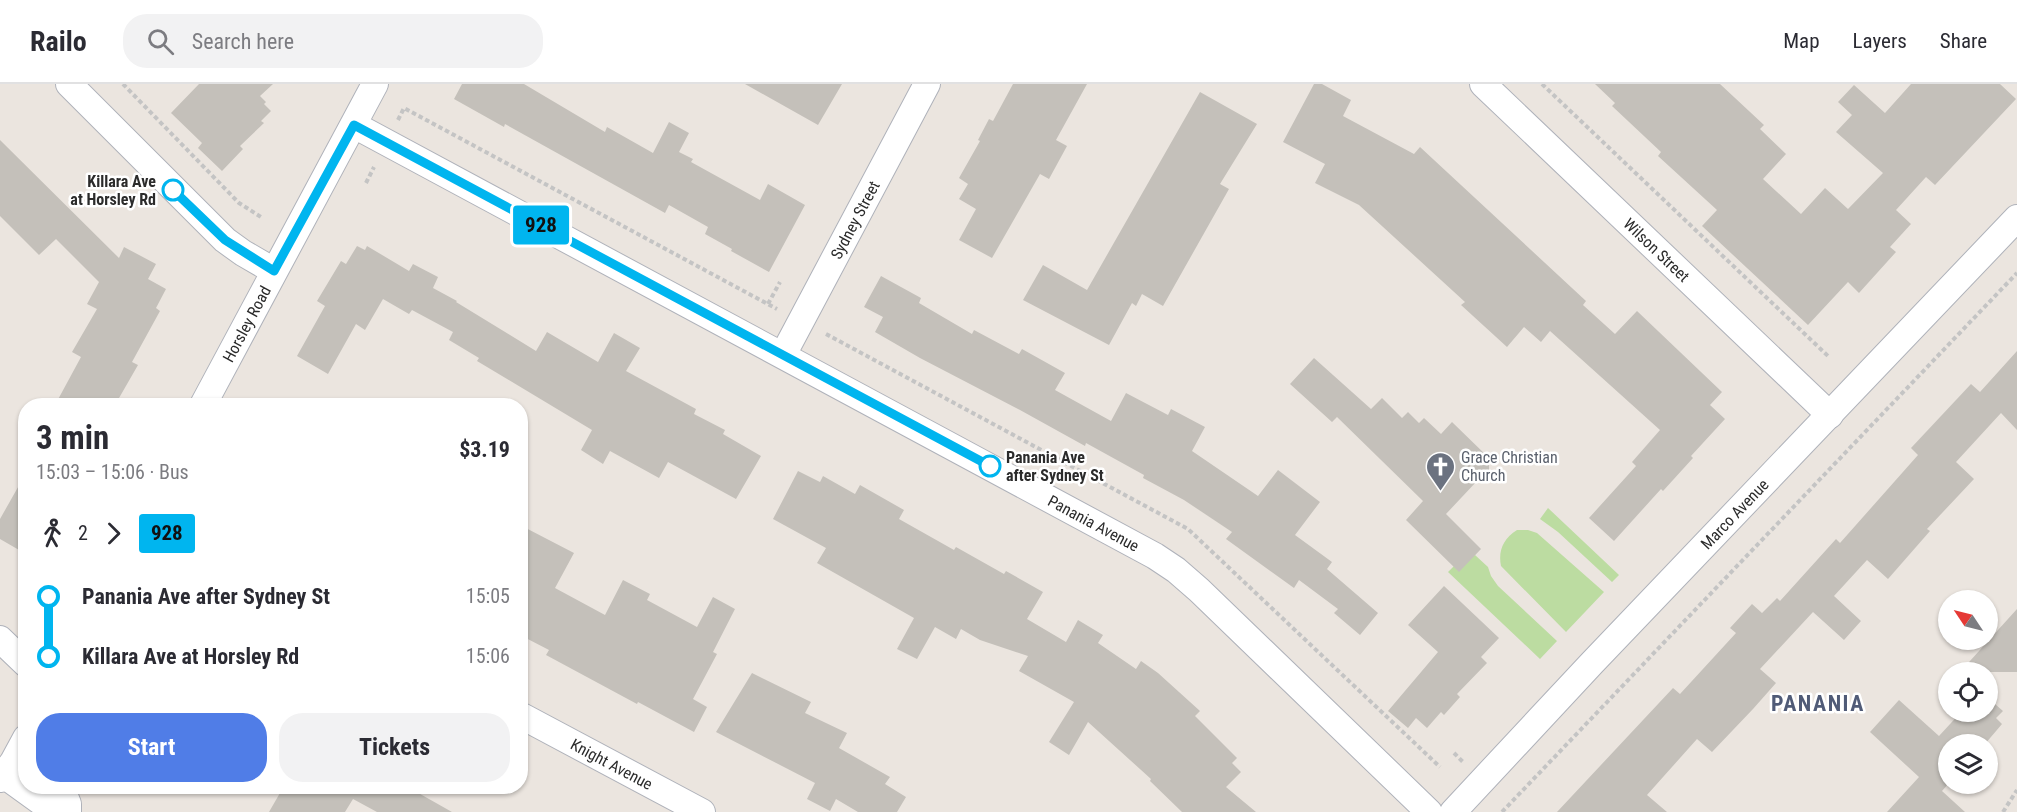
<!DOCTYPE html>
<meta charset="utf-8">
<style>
:root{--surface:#fff;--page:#f2f2f3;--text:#2b2b33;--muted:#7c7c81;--line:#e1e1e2;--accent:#507de7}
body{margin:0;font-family:"Roboto Condensed",sans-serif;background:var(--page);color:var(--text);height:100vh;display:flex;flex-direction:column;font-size:22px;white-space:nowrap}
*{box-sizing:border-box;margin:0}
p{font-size:20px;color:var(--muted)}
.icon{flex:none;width:33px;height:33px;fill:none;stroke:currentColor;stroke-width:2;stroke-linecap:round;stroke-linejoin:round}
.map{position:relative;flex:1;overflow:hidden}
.side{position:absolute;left:18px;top:314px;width:510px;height:396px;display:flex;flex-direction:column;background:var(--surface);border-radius:24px;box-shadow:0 2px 4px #0004}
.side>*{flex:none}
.badge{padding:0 12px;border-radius:4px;font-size:21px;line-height:39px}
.needle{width:39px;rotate:305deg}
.controls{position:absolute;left:1938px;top:506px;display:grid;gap:12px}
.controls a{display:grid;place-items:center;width:60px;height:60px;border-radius:50%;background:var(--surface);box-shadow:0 2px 4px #0004;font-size:30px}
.map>.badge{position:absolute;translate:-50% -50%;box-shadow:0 0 0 3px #fff}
.legs{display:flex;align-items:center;gap:9px;height:66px;padding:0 18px;font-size:20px}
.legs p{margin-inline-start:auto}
.overview{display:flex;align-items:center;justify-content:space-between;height:102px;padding:0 18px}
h1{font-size:33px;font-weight:700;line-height:45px}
.cta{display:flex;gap:12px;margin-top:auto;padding:12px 18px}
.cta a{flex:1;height:69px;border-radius:24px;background:var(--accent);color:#fff;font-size:24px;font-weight:700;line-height:69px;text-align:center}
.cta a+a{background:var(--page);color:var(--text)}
ul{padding:0 18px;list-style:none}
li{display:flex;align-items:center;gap:21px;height:60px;font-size:22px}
li i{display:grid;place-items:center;width:9px;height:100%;margin:0 8px;background:currentColor}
li i::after{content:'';width:15px;height:15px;margin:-8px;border:4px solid;border-radius:50%;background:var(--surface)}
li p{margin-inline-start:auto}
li:first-child i{background:linear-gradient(#0000 50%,currentColor 0)}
li:last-child i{background:linear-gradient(currentColor 50%,#0000 0)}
header{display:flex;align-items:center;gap:36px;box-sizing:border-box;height:84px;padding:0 30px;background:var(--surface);border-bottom:2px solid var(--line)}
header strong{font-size:28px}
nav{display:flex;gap:33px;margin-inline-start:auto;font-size:21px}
.search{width:420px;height:54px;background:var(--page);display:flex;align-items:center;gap:15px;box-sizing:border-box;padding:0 21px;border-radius:24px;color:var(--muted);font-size:22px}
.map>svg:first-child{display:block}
.green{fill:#bcdca1}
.building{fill:#c4c0ba}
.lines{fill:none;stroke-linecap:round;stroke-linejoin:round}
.street-casing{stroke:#afb2ba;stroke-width:28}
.path{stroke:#c4c4c4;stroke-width:4;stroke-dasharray:4.5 3;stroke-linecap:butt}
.street{stroke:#fff;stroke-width:26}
.line-1-casing{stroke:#fff;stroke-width:14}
.line-1{stroke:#00b5ef;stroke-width:9}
.stop-1-dot{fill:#fff;stroke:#00b5ef;stroke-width:3}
.labels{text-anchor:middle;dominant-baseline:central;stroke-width:5;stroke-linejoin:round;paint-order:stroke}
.stop-label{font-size:16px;font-weight:bold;fill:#2b2b2b;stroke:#fff;text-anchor:end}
.street-label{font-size:16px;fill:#2b2b2b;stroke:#fff}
.worship-label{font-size:16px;fill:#5b616d;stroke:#fff;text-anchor:start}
.district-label{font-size:22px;font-weight:bold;letter-spacing:1.5px;fill:#505b77;stroke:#fff}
</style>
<header>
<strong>Railo</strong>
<div class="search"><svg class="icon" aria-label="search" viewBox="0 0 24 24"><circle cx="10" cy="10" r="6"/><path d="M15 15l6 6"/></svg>Search here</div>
<nav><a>Map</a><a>Layers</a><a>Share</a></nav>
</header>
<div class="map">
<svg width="2017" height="728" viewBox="0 0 2017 728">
<rect width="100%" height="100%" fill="#ebe5df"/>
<!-- green -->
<path class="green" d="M1548,424l71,67 -7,7 -54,-50 -18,-13z
M1517,446h11l9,3 67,59 -38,40 -65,-66c-3,-15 2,-27 16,-36z
M1475,471l13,12 3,9 7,10 59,55 -17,18 -92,-87 6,-6z"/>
<!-- building -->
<path class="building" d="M199,0h74l-13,12 6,6 -2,2 7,7 -10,10 3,2 -24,23 3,3 -21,22 -24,-23 4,-5 -31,-30z
M462,0h62l81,48 2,-5 46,26 16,-31 20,11 -10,19 14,7 -2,3 69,38 8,-16 37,21 -36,67 -38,-21 1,-2 -27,-15 3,-7 -39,-22 -4,8 -160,-89 -1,3 -50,-28z
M745,0h97l-24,41z
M1013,0h74l-31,56 11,6 -18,33 -9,-5 -48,84 -33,-18 17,-31 -17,-10 9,-15 -9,-6 21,-37 -2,-1 11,-21 4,2z
M1314,0h8l29,16 -8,16 71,38 6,-7 166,154 -3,4 32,29 22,-23 85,81 -12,13 15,14 -34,37 2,2 -30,33 -2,-2 -47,52 -25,-23 47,-52 -4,-4 28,-32 -110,-99 -9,11 -17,-15 -17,20 -46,-42 4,-3 -106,-97 -44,-22 10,-19 -42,-22z
M1595,0h125l44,41 -4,4 26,25 -23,25 38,35 24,-26 23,21 35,-36 -47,-41 16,-17 -14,-13 16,-17 31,28 26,-29h89l16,15 -81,86 -9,-8 -30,33 15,14 -21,23 6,5 -37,41 -11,-11 -40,43 -106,-99 15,-16 -59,-54 3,-4 -49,-46 3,-3z
M1200,8l57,32 -37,60 9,5 -66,117 -21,-12 -6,12 -4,-3 -23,42 -86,-45 20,-35 44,25z
M0,56l119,118 5,-11 32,17 -8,15 18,10 -10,19 4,3 -28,51 6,3 -23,40h-60l26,-48 -9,-5 25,-43 -10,-5 12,-22 -43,-43 -17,16 -39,-39z
M357,162l8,4 2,-4 42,25 4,-7 25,13 -5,11 24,13 -1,1 80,49 11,-19 51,30 16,-29 26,15 -14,23 70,38 -2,5 31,16 -2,4 38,22 -25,43 -68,-37 -9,16 -49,-27 -7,13 -22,-14 11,-20 -115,-69 2,-3 -30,-18 4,-8 -41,-22 -3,4 -26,-15 -18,31 -9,-6 -28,50 -31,-18 28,-50 -8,-5 24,-40 5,3z
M881,192l40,22 -2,5 53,31 2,-4 45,24 3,-5 43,24 -10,17 56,31 15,-28 42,22 3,-6 34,18 -13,24 66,45 20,-26 42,32 -25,33 37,27 -5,7 51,44 -18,22 -26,-22 4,-4 -39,-29 -5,8 -68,-49 6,-7 -48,-32 -41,-22 1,-3 -58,-32 -1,3 -65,-36 -100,-52 -45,-26 8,-15 -19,-10z
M2017,267v79l-16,-17 -45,49 18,17 -47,50 3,2 -42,48 -21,-19 -33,36 27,25 -17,19 -31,-28 -53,57 16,14 -23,26 -41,43 -15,-13 -50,56 20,17h-110l116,-124 7,6 56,-61 -6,-5 22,-24 10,9 15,-15 3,3 56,-62 4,4 78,-88 -7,-7 60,-64 9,8z
M1314,274l57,51 11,-11 20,20 6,-6 11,11 5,-5 17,16 11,-12 37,36v15l-8,8h-4l-31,33 35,35 -22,23 -53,-52 17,-19 -86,-84 -5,5 -42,-38z
M798,387l22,11 3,-6 32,18 5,-9 44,25 -5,9 55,31 2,-3 48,27 2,-3 37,21 -16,27 39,23 12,-22 25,15 -5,8 38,26 5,-8 17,12 42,38 -5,5 42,42 -5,5 9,9 -15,15 30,25h-74l-32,-31 1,-2 -63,-57 -19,33 -20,-13 25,-40 -55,-31 9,-15 -48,-16 -19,-11 -5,10 -21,-12 -18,32 -20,-10 17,-31 -97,-55 9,-15 -53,-29z
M26,389v81l-26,-15v-20z
M520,441l54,28 -19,35 50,27 18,-35 27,14 -3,6 50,27 16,-30 22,12 -22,43 4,2 -24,45 14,8 -13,25 -56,-30 -1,2 -91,-49 3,-5 -29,-15z
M1444,502l55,52 -18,19 6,6 -30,31 3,3 -16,18 -3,-3 -14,16 -11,-10 -8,10 -20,-17 50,-59 -30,-27z
M2017,525v63h-57z
M752,589l59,29 -6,11 42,20 -8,15 51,29 -5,7 21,13 -9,15h-39l-22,-13 -6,12 -23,-12 8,-16 -99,-51z
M1988,614l15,13 -7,7 6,6 -17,20h-37l1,39 -7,8 23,21h-78l32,-35 -49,-45 29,-32 40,36 23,-25h26z
M284,702h122l46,26h-75l-24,-13 -8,13h-76z"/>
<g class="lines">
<defs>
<g id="street">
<path d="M69,0l156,156 18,13 31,18"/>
<path id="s1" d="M1483,0l347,331"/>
<path id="s2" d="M354,41l801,431 21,14 23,20 230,222"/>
<path id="s3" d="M783,271l144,-271"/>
<path id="s4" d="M203,321l172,-321"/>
<path d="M0,555l26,25"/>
<path id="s5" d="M520,631l182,97"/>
<path d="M4,691l51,37"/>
<path d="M0,695l13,-17 13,-24"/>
<path d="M61,702l7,18v8"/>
<path id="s6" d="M1453,728l139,-149 425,-445"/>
</g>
</defs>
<!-- street casing -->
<use href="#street" class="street-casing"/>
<!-- path -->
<path class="path" d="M123,0l116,119 22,14
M1542,0l287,273
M398,36l6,-12 373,201
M366,99l8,-16
M768,220l12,-22
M826,250l362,195 252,238
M1454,669l10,10
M1502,728l515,-539
M2003,728l14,-22"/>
<!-- street -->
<use href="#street" class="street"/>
</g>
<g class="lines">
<defs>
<path id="line-1" d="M173,106l52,50 49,31 80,-146 636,341"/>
</defs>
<!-- line-1 casing -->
<use href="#line-1" class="line-1-casing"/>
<!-- line-1 -->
<use href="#line-1" class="line-1"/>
</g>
<!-- icons -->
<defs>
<symbol id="church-pin" viewBox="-11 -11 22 30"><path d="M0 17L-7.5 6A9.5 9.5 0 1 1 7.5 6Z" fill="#6b7280" stroke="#fff"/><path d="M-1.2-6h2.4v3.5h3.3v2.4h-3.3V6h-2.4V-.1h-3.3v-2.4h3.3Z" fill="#fff"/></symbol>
</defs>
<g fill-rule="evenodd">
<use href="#church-pin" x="1424" y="366" width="33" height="45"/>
</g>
<!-- markers -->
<g class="stop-1-dot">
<circle cx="173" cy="106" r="10"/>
<circle cx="990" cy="382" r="10"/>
</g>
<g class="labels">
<!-- stop labels -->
<g class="stop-label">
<text x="156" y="97">Killara Ave<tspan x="156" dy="18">at Horsley Rd</tspan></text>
<text x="1006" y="373" text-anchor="start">Panania Ave<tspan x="1006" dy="18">after Sydney St</tspan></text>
</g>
<!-- street labels -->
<g class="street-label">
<text stroke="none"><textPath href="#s3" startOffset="153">Sydney Street</textPath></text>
<text stroke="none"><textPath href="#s1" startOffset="240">Wilson Street</textPath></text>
<text stroke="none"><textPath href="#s4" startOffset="92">Horsley Road</textPath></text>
<text stroke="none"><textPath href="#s6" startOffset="410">Marco Avenue</textPath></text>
<text stroke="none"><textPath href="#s2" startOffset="840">Panania Avenue</textPath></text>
<text stroke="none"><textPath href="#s5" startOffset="104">Knight Avenue</textPath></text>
</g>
<!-- worship labels -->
<g class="worship-label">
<text x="1461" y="373">Grace Christian<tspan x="1461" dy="18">Church</tspan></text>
</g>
<!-- district labels -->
<g class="district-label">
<text x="1818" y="619">PANANIA</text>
</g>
</g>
</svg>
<div class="controls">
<a><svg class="needle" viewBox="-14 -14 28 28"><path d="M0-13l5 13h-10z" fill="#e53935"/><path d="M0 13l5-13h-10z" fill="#7c7c81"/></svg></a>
<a><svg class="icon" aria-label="locate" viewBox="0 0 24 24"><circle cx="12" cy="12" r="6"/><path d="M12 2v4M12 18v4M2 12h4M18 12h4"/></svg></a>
<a><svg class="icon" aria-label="layers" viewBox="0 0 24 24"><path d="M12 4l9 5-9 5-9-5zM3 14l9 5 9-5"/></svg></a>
</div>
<b class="badge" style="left:541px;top:141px;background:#00b5ef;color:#111">928</b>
<section class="side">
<div class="overview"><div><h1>3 min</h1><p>15:03 – 15:06 · Bus</p></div><b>$3.19</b></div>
<div class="legs"><svg class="icon" aria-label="walk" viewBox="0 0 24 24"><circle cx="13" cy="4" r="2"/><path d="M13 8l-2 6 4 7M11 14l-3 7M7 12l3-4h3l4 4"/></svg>2<svg class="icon" aria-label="forward" viewBox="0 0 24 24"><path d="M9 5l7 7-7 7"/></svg><b class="badge" style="background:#00b5ef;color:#111">928</b></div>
<ul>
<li><i style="color:#00b5ef"></i><b>Panania Ave after Sydney St</b><p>15:05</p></li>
<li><i style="color:#00b5ef"></i><b>Killara Ave at Horsley Rd</b><p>15:06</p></li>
</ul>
<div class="cta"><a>Start</a><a>Tickets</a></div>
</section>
</div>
